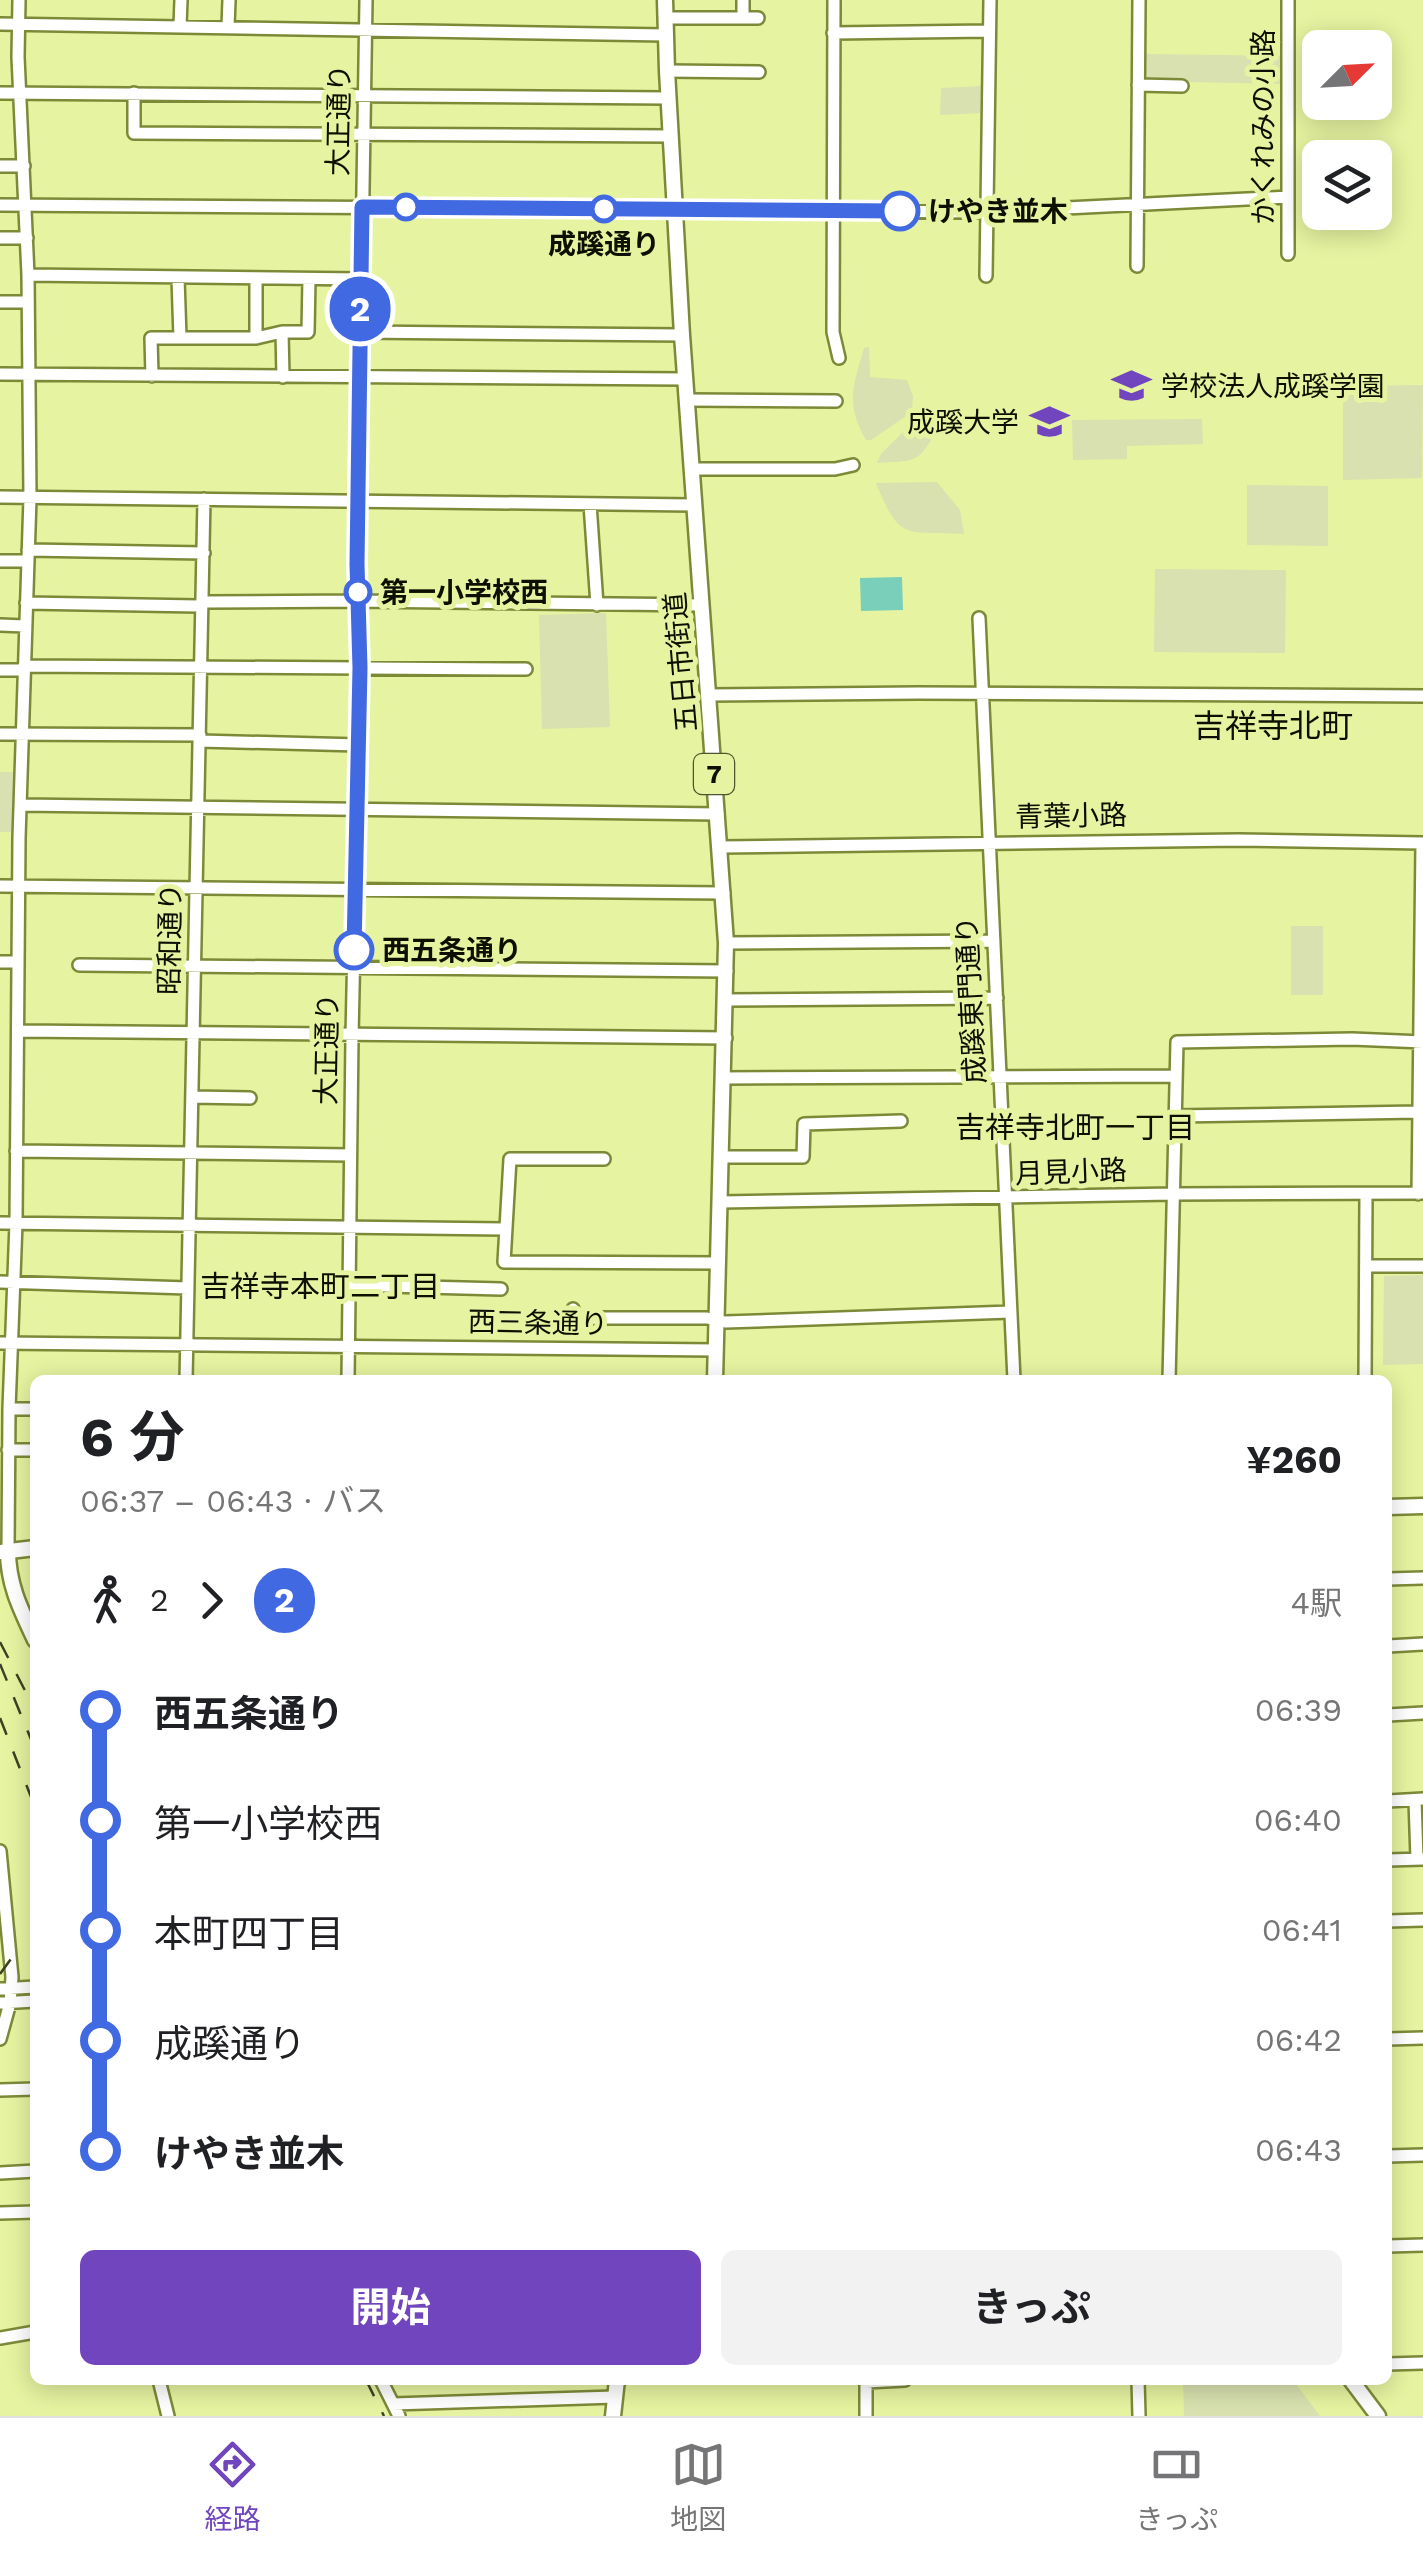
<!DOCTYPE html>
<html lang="ja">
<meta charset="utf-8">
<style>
:root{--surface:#fff;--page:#f2f2f2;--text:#202124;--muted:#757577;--line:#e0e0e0;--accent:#7045bd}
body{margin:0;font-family:"Work Sans","Noto Sans JP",sans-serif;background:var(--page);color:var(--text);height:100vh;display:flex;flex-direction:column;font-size:38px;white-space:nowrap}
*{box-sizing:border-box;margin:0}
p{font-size:32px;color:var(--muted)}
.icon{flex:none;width:55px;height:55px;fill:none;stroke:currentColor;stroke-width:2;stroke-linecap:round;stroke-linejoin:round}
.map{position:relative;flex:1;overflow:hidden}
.sheet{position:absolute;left:30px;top:1375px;width:1362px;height:1010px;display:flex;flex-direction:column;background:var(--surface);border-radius:15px;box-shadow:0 5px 25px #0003}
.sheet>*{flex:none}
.badge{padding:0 20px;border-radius:32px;font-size:35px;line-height:65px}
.needle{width:65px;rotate:66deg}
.fabs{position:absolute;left:1302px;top:30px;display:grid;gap:20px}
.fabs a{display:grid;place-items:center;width:90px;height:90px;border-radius:15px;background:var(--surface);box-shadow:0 5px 25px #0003;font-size:50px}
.map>.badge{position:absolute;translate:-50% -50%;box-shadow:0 0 0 5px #fff}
.legs{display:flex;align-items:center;gap:15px;height:110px;padding:0 50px;font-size:32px}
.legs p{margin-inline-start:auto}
.overview{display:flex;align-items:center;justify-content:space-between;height:170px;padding:0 50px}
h1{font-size:55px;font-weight:700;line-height:75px}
.button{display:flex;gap:20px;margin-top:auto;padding:20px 50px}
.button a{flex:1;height:115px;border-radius:15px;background:var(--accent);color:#fff;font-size:40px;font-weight:700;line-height:115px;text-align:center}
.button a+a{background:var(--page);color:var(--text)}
ul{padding:0 50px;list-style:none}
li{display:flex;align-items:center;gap:35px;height:110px;font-size:38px}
li i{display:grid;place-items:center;width:15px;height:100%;margin:0 12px;background:currentColor}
li i::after{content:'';width:25px;height:25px;margin:-12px;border:8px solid;border-radius:50%;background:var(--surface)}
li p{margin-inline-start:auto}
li:first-child i{background:linear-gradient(#0000 50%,currentColor 0)}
li:last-child i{background:linear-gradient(currentColor 50%,#0000 0)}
.tab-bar{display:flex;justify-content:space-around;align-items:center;height:140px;border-top:2px solid var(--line);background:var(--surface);font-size:28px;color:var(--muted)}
.tab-bar a{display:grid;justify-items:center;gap:5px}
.tab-bar .on{color:var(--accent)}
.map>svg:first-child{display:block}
.green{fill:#d8e1af}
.water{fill:#79cfba}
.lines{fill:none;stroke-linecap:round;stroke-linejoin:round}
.minor-casing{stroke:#7e8938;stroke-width:16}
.major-casing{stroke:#7e8938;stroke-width:19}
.minor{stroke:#fff;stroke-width:11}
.major{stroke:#fff;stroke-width:14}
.rail{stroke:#3d4224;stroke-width:2.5;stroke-dasharray:18 18;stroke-linecap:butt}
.line-1-casing{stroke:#fff;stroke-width:22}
.line-1{stroke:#4169e1;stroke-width:15}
.stop-1-dot{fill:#fff;stroke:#4169e1;stroke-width:5}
.labels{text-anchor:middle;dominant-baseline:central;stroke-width:10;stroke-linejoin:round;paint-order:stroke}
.shield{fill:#e6f3a0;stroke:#4e5430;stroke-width:2.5}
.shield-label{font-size:25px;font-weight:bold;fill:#0d1000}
.street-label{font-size:28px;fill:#0d1000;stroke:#e6f3a0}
.stop-label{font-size:28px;font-weight:bold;fill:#0d1000;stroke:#e6f3a0;text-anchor:start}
.poi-label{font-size:28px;fill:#0d1000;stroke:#e6f3a0;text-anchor:start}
.neighbourhood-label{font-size:30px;fill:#0d1000;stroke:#e6f3a0}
.quarter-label{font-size:32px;fill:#0d1000;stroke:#e6f3a0}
</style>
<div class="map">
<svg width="1423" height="2416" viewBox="0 0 1423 2416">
<rect width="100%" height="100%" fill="#e6f3a0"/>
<!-- green -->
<path class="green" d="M1143,54l141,2v28l-141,-3z
M982,86v27l-42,2 1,-27z
M869,347l1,30 37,3 6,16 -1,16 -41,28h-5c-21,-37 -13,-53 -2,-92z
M1423,385l-1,93 -79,2v-94z
M1202,419l1,25 -76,2v13l-54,1 -1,-40z
M909,426c10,0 22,-3 26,7 -18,33 -23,27 -58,30l4,-9z
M937,482l23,28 4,24c-59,-3 -64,8 -88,-51z
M1247,485l81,1v60l-81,-1z
M1155,569l131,1 -1,83 -131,-1z
M606,613l4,114 -68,2 -3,-114z
M0,772h16l-1,60h-15z
M1291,926h32v69h-32z
M1423,1275v89l-40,1 1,-89z
M1183,2380h110l27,36h-136z"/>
<!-- water -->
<path class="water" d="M902,577l1,33 -42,1 -1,-33z"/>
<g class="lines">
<defs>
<path id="minor" d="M743,0v18
M834,0l-1,332 6,26
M666,18h92
M0,24l666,11
M180,26l1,-26
M228,27l1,-27
M833,33l156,-2
M667,71l92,1
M1138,85l44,1
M0,93l668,5
M134,93v40l536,3
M0,166h24
M0,205l987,7 301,-15
M0,238h27
M1288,254v-254
M1137,266l2,-266
M28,275l333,4
M986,276l4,-276
M178,278l2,60h76l26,-6h26l1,-53
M256,278v60
M0,302h28
M282,332l1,45
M360,332l322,3
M0,374l685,5
M152,376l-1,-38h29
M687,400l149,1
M691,469h144l18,-4
M0,497l693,8
M590,504l7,101
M28,550l176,3
M0,561h28
M26,603l172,3 7,-4 153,-1 343,4
M979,618l35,762
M0,625l25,1
M24,666l502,3
M0,670h24
M709,695l209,-2 505,3
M0,734l200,1
M200,741l159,4
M21,805l697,9
M720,847l518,-7 185,3
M0,886l724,7
M726,943l268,-2
M0,962h18
M79,965l648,6
M726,1000l271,-2
M19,1031l707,7
M724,1078l452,-2
M192,1097l58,1
M1175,1116l243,-4
M16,1151l334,4
M722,1157h81l1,-33 97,-3
M604,1159h-94l-6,103 214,1
M1418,1194l4,-351
M720,1202l453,-8 250,-1
M0,1223l504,6
M1366,1266h57
M0,1282l188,6
M349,1285l152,4
M573,1309l1,9h133l18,4 285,-10
M0,1343l716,7
M186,1380l18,-881
M348,1380l4,-344 8,-367 -3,-104 9,-565
M1169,1380l8,-338 175,-3 71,3
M1365,1380l1,-186
M9,1409h26
M8,1450h27
M8,1551l1,-142 7,-186 3,-385 11,-340 -2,-223 -10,-218 1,-57
M1388,1579l35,-1
M1388,1646l35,-2
M1388,1715l35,-2
M1415,1800l2,59
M1388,1801l35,-2
M0,1851l12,126 -2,26 -10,36
M1388,1860l35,-1
M1388,1921l35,-1
M0,1989l35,-2
M0,2003l35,-2
M1388,2039l35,-1
M0,2090l35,-1
M1388,2156l35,-1
M0,2173l35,-2
M0,2213l35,-1
M1388,2246l35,-1
M0,2338l35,-6
M1388,2364l35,-1
M159,2380l9,36
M381,2380l18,36
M866,2380v36
M1138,2380l1,36
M866,2382l39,-2
M393,2404l222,-7"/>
<path id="major" d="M665,0l2,71 15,264 44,608 -11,437
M1388,1507l35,-1
M8,1551c0,34 13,59 27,89
M1,1552l34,-4
M1351,2380l27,36
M613,2416l4,-36"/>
</defs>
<!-- minor casing -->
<use href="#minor" class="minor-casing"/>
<!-- major casing -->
<use href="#major" class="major-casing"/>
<!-- minor -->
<use href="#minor" class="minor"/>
<!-- major -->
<use href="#major" class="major"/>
<!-- rail -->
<path class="rail" d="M0,1642l35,68
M0,1664l35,85
M0,1718l35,89
M0,1974l13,-18
M366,2380l18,36"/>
</g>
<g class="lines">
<defs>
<path id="line-1" d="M354,950l6,-282 -3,-104 5,-357 538,4"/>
</defs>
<!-- line-1 casing -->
<use href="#line-1" class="line-1-casing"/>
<!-- line-1 -->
<use href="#line-1" class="line-1"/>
</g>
<!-- icons -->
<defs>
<symbol id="university-bare" viewBox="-9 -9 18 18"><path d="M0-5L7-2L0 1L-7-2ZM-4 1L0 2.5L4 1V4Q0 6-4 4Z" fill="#7045bd" stroke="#e6f3a0" stroke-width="2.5" paint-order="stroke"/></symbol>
</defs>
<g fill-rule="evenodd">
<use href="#university-bare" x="1104" y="358" width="55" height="55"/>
<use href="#university-bare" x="1022" y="394" width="55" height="55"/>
</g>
<!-- markers -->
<g class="stop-1-dot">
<circle cx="406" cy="207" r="12"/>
<circle cx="604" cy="209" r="12"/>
<circle cx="900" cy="211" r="18"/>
<circle cx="358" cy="592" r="12"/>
<circle cx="354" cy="950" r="18"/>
</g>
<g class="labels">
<!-- shield labels -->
<rect class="shield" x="694" y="754" width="40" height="40" rx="8"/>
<g class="shield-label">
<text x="714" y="774">7</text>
</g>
<!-- street labels -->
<g class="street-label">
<text transform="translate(339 120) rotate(-89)">大正通り</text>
<text transform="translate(1263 127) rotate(-90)">かくれみの小路</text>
<text transform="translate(681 662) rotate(-95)">五日市街道</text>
<text transform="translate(1071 816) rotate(-1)">青葉小路</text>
<text transform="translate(170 939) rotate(-89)">昭和通り</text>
<text transform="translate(971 1000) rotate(-93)">成蹊東門通り</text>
<text transform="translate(327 1049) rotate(-89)">大正通り</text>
<text transform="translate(1071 1172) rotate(-2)">月見小路</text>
<text transform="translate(538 1323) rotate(1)">西三条通り</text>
</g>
<!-- stop labels -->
<g class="stop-label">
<text x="928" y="211">けやき並木</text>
<text x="604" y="244" text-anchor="middle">成蹊通り</text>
<text x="380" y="592">第一小学校西</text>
<text x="382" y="950">西五条通り</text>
</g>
<!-- poi labels -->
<g class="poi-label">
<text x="1161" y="386">学校法人成蹊学園</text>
<text x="1019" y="422" text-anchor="end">成蹊大学</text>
</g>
<!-- neighbourhood labels -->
<g class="neighbourhood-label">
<text x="1075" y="1127">吉祥寺北町一丁目</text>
<text x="320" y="1286">吉祥寺本町二丁目</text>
</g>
<!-- quarter labels -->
<g class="quarter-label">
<text x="1273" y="726">吉祥寺北町</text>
</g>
</g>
</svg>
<div class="fabs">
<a><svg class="needle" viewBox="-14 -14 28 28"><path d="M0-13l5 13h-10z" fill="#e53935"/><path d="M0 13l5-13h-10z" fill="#757577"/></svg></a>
<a><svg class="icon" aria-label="layers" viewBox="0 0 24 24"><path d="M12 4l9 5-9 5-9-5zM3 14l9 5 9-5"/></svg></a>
</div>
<b class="badge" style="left:360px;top:309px;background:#4169e1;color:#fff">2</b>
<section class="sheet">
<div class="overview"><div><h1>6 分</h1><p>06:37 – 06:43 · バス</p></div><b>¥260</b></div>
<div class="legs"><svg class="icon" aria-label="walk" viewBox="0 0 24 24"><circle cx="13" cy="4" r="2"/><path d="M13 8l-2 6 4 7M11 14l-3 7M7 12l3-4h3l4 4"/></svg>2<svg class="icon" aria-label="forward" viewBox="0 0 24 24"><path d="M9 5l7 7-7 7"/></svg><b class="badge" style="background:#4169e1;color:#fff">2</b><p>4駅</p></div>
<ul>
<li><i style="color:#4169e1"></i><b>西五条通り</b><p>06:39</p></li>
<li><i style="color:#4169e1"></i><span>第一小学校西</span><p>06:40</p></li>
<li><i style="color:#4169e1"></i><span>本町四丁目</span><p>06:41</p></li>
<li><i style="color:#4169e1"></i><span>成蹊通り</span><p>06:42</p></li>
<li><i style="color:#4169e1"></i><b>けやき並木</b><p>06:43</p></li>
</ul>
<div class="button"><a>開始</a><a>きっぷ</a></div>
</section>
</div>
<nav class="tab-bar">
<a class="on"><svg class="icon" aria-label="directions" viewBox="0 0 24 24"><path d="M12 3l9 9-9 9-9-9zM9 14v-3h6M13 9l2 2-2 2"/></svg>経路</a>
<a><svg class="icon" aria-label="map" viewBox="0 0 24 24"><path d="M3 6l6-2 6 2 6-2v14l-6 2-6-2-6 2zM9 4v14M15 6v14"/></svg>地図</a>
<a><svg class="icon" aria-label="tickets" viewBox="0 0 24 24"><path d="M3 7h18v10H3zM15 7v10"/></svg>きっぷ</a>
</nav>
